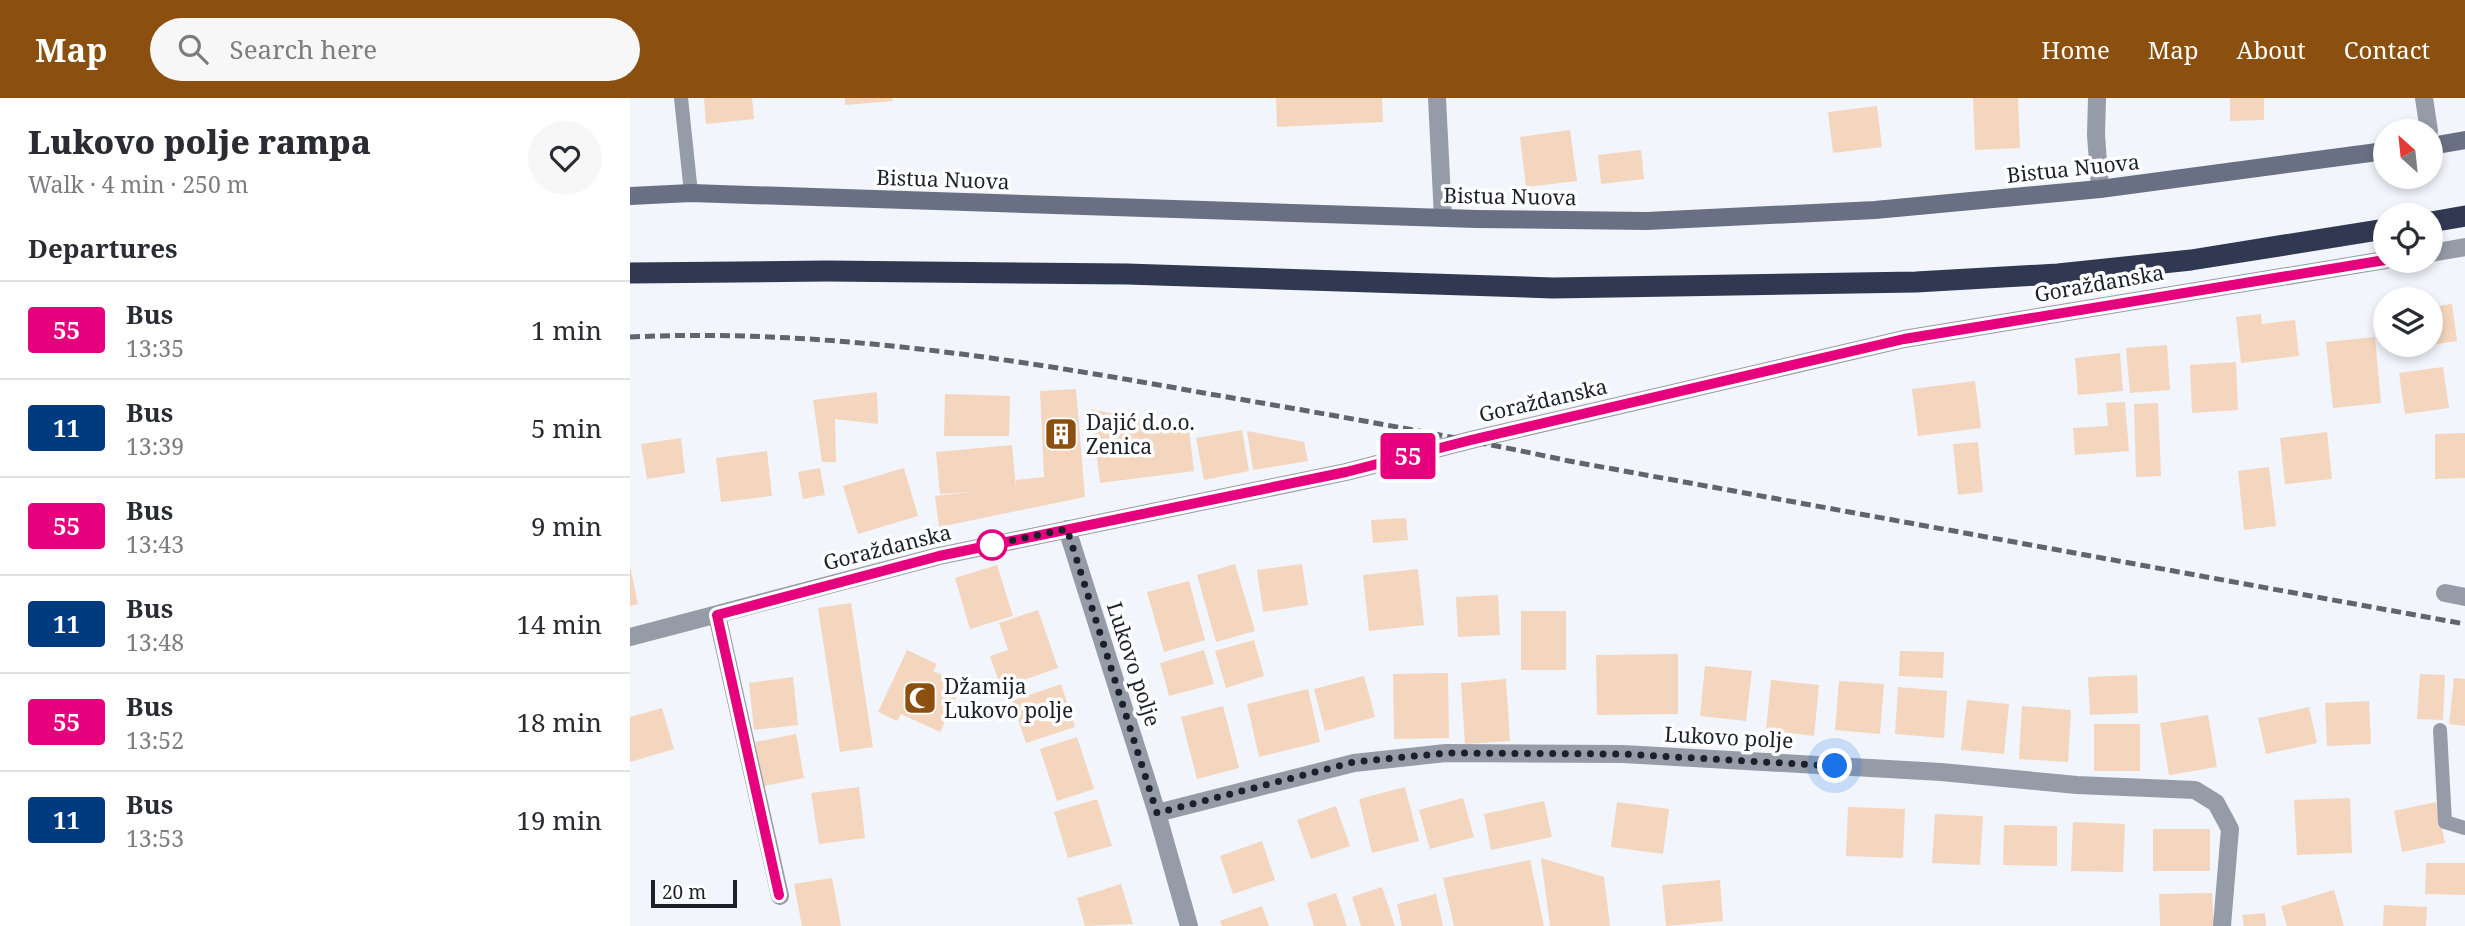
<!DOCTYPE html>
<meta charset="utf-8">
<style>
:root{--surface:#fff;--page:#f7f7f7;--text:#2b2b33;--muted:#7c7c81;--line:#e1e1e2;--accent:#8b4f0f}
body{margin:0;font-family:"Noto Serif",serif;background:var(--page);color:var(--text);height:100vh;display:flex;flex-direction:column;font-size:26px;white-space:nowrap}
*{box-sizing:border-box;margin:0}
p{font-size:23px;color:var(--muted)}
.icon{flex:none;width:38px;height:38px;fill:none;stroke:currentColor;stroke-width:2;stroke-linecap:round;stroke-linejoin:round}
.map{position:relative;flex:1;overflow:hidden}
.sheet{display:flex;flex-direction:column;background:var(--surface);width:630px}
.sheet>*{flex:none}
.badge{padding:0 14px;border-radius:5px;font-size:24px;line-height:46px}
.needle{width:46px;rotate:333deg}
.buttons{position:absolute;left:1743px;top:21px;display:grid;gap:14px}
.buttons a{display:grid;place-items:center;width:70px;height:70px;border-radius:50%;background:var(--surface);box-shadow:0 4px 10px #0003;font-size:35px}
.scale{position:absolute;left:21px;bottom:18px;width:86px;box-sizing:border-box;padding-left:7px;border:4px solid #1c202b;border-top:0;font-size:19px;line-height:24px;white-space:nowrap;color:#1c202b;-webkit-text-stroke:5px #fff;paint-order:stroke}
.you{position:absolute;width:35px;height:35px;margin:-18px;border:5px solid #fff;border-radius:50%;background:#1a73e8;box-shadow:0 0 0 10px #1a73e833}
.map>.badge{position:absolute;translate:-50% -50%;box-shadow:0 0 0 4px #fff}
h2{padding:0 28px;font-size:26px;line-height:63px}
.round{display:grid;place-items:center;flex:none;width:74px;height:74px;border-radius:37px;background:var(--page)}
.head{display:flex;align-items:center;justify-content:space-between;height:119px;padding:0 28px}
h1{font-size:33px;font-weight:800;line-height:52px}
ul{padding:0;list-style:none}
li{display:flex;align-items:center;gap:21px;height:98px;padding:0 28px;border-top:2px solid var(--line)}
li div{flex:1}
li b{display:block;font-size:26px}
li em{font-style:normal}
li .badge{min-width:77px;font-weight:700;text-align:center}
header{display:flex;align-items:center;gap:42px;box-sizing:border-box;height:98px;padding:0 35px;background:var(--accent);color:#fff}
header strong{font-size:33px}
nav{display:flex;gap:38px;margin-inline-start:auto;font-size:24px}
.search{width:490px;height:63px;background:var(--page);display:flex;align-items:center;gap:18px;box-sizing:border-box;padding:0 24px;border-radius:38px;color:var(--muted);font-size:26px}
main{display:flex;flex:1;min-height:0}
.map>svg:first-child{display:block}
.building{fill:#f4d6bf}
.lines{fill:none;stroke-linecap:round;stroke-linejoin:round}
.lane{stroke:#969ba8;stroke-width:14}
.street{stroke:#969ba8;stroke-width:18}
.secondary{stroke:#6a7083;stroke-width:18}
.highway{stroke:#313952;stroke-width:21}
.rail{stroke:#61646e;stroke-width:5;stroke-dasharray:10 5;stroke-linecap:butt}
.line-casing{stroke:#fff;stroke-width:16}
.line{stroke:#e6007e;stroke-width:10}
.walk{stroke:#1c202b;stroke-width:7;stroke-dasharray:0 12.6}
.stop-dot{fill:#fff;stroke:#e6007e;stroke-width:3.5}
.labels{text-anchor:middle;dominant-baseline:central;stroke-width:7;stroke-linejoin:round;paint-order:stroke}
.street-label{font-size:21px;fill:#1c202b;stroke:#fff}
.poi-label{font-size:21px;fill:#1c202b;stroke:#fff;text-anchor:start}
</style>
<header>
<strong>Map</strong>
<div class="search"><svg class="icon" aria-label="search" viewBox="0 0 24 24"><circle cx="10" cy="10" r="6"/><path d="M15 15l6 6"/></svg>Search here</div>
<nav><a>Home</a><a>Map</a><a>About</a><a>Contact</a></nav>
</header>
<main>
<section class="sheet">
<div class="head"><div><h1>Lukovo polje rampa</h1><p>Walk · 4 min · 250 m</p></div><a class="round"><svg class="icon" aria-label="heart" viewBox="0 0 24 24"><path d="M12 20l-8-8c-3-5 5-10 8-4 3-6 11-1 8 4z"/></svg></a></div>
<h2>Departures</h2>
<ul>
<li><span class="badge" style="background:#e6007e;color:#fff">55</span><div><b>Bus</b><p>13:35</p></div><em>1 min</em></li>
<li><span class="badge" style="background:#003b80;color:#fff">11</span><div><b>Bus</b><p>13:39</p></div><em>5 min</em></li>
<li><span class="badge" style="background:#e6007e;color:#fff">55</span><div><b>Bus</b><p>13:43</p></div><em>9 min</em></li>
<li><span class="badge" style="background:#003b80;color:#fff">11</span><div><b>Bus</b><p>13:48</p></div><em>14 min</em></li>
<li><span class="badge" style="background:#e6007e;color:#fff">55</span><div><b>Bus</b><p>13:52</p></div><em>18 min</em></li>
<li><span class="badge" style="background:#003b80;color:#fff">11</span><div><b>Bus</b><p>13:53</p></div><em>19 min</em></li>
</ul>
</section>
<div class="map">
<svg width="1835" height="828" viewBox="0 0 1835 828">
<rect width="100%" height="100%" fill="#f2f5fb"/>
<!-- building -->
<path class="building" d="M74,0h48l2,21 -48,5z
M215,0h47l1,3 -48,4z
M646,0h106l1,24 -106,5z
M1343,0h45l2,50 -45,2z
M1600,0h34v22l-34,1z
M1247,8l5,41 -49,6 -5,-41z
M940,32l7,51 -51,6 -6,-50z
M1011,52l3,29 -43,5 -3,-29z
M1822,206l5,37 -26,4v-38z
M1631,216l1,10 33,-4 4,36 -58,7 -5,-46z
M1745,239l6,66 -48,5 -7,-66z
M1537,247l3,45 -40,3 -4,-45z
M1770,247h22v1l-21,3z
M1490,255l3,38 -45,4 -3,-37z
M1606,264l2,48 -46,3 -2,-48z
M1813,269l6,41 -44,6 -6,-41z
M1345,283l6,47 -63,8 -6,-47z
M446,291l9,108 -146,30 -4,-31 36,-4 -31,2 -4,-42 76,-7 4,43v-8l28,-3 -4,-86z
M247,294l1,32 -43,-5 1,43h-14l-9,-62z
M315,296l65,2 -1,40h-65z
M1495,304l4,49 -54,4 -2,-27 35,-2 -2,-23z
M1528,305l3,73 -25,1 -2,-73z
M461,311l98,21 5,41 -94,12z
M612,332l7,41 -45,9 -8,-42z
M617,333l57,11 4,19 -55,9z
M1697,334l5,47 -47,5 -5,-46z
M1835,335v45l-30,1v-45z
M51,340l4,35 -38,6 -6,-35z
M1348,344l5,50 -25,3 -5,-51z
M137,353l5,45 -51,6 -5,-44z
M1639,369l7,59 -32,4 -6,-59z
M190,370l5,27 -22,4 -5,-27z
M274,370l14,48 -60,18 -15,-48z
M776,420l2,22 -35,3 -2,-23z
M605,466l20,67 -39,11 -19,-67z
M672,466l6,41 -45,7 -6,-42z
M367,467l16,51 -43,13 -15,-51z
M0,468l8,38 -8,2z
M788,471l6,56 -55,6 -6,-56z
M559,483l16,59 -41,12 -17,-60z
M868,497l2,40 -42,2 -2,-40z
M221,505l22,144 -33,5 -22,-144z
M408,512l20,58 -57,20 -11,-32 18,-6 -9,-27z
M891,513h45v59h-45z
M624,542l10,36 -38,12 -11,-37z
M277,552l30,14 -4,7 29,13 -22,48 -39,-18 -4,7 -19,-9z
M574,552l10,34 -45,12 -9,-33z
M1270,553l44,1 -1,26 -44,-2z
M1048,556v60l-81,1 -1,-60z
M1075,568l47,5 -6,50 -46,-5z
M818,575l1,65 -55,1 -1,-65z
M1790,576l25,1 -2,45 -26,-1z
M1507,577l1,38 -48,2 -2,-38z
M734,578l11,41 -50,14 -11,-42z
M163,579l5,48 -44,5 -5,-47z
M1824,580l11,1v47l-16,-2z
M876,581l4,62 -45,3 -4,-61z
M1141,582l48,5 -5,51 -48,-6z
M1209,583l45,3 -4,50 -45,-4z
M431,586l14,43 -49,16 -14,-42z
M1268,589l49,4 -3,47 -49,-4z
M678,591l12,53 -61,15 -12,-53z
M1337,602l42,4 -5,50 -43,-4z
M1739,603l2,43 -44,2 -2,-43z
M593,608l16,62 -42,11 -16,-62z
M1392,608l49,4 -3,52 -49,-3z
M1679,609l8,36 -51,11 -8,-36z
M32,610l12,41 -44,13v-45z
M1578,617l9,52 -48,8 -9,-52z
M1464,626h46v47h-46z
M166,636l8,44 -40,8 -9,-44z
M447,639l17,52 -37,12 -17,-52z
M229,689l6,51 -46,6 -8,-51z
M775,689l14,54 -47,12 -13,-54z
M833,700l11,39 -44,12 -11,-39z
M1720,700l2,55 -55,2 -3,-55z
M467,701l15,47 -44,12 -14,-46z
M914,703l8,36 -61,13 -7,-36z
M987,704l52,7 -6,45 -52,-7z
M1806,704l9,41 -43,9 -8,-41z
M706,708l14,40 -39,13 -14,-39z
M1218,709l57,2 -2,49 -57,-2z
M1305,716l48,2 -3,49 -48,-2z
M1443,724l52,2 -2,48 -52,-1z
M1374,727l53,1v40l-54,-1z
M1523,731h57v42h-57z
M632,743l13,39 -42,14 -13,-38z
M911,760l63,19 6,49h-60z
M900,762l14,66h-90l-11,-48z
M1796,765h39v32l-40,-1z
M202,780l9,48h-39l-8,-42z
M1090,782l3,41 -57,5 -4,-41z
M491,786l12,40 -48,2 -8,-28z
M752,789l13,39h-34l-9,-29z
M1704,792l10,36h-57l-6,-20z
M706,795l11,33h-33l-7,-23z
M1582,795l2,33h-54l-1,-32z
M806,796l7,32h-41l-5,-22z
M1754,807l43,2 -1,19h-43z
M632,808l7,20h-47l-2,-5z
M1635,815l1,13h-22l-2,-11z"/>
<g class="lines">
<!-- lane -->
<path class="lane" d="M51,0l10,95
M1810,632l5,92 20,6"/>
<!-- street -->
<path class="street" d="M807,0l6,120
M1467,0l-1,37 4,54
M1794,0l5,33
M1801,155l34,-6
M437,431l90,284 32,113
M1815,495l20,4
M87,517l63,281
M0,539l309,-81 407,-84 125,-32 433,-101 481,-79
M527,715l197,-50 92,-10 177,1 318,18 136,13 118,5 21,13 14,26 -8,97"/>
<!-- secondary -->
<path class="secondary" d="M1801,48l34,-6
M0,98l61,-3 785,26 171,2 228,-11 225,-21 285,-38"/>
<!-- highway -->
<path class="highway" d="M1801,124l34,-6
M0,175l197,-2 300,3 426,14 363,-6 142,-8 133,-14 194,-31"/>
<!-- rail -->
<path class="rail" d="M0,239c193,-9 385,22 574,56 122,21 244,42 365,68l896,163"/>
</g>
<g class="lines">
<defs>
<path id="line" d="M149,797l-62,-280 222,-59 407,-84 125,-32 433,-101 481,-79"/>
</defs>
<!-- line casing -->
<use href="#line" class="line-casing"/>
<!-- line -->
<use href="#line" class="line"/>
<!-- walk -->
<path class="walk" d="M362,447h-2l77,-16 90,284 197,-51 92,-9 177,1 212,12"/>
</g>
<!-- icons -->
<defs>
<symbol id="building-square" viewBox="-11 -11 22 22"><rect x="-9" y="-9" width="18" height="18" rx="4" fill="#8b4f0f" stroke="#fff"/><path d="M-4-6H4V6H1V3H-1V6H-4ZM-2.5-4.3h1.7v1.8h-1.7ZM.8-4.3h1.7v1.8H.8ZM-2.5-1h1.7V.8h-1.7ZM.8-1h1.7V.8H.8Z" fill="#fff"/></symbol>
<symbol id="mosque-square" viewBox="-11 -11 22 22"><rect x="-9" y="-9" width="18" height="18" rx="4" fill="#8b4f0f" stroke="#fff"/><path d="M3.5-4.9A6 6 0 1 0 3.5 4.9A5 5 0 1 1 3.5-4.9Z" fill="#fff"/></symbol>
</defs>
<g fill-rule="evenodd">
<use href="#building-square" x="412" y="317" width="38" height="38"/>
<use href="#mosque-square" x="271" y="581" width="38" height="38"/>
</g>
<!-- markers -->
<circle class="stop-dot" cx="362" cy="447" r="14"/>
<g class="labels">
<!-- street labels -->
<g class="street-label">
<text transform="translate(1443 70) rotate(-6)">Bistua Nuova</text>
<text transform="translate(313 81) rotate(2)">Bistua Nuova</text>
<text transform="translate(880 98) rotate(1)">Bistua Nuova</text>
<text transform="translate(1469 185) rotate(-10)">Goraždanska</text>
<text transform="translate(913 302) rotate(-13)">Goraždanska</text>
<text transform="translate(257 449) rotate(-14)">Goraždanska</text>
<text transform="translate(504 566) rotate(72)">Lukovo polje</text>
<text transform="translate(1099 639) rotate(3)">Lukovo polje</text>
</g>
<!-- poi labels -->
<g class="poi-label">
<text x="456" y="324">Dajić d.o.o.<tspan x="456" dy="24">Zenica</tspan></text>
<text x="314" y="588">Džamija<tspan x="314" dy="24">Lukovo polje</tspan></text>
</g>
</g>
</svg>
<div class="buttons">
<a><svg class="needle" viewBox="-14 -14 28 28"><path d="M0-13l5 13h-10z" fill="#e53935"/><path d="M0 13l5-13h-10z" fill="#7c7c81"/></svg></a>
<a><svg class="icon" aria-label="locate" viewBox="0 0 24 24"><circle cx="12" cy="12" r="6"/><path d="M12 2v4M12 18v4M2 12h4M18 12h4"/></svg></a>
<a><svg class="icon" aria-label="layers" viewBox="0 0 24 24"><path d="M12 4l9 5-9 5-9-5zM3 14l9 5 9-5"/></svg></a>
</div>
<div class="scale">20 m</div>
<div class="you" style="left:1205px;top:668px"></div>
<b class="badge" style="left:778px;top:358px;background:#e6007e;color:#fff">55</b>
</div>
</main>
